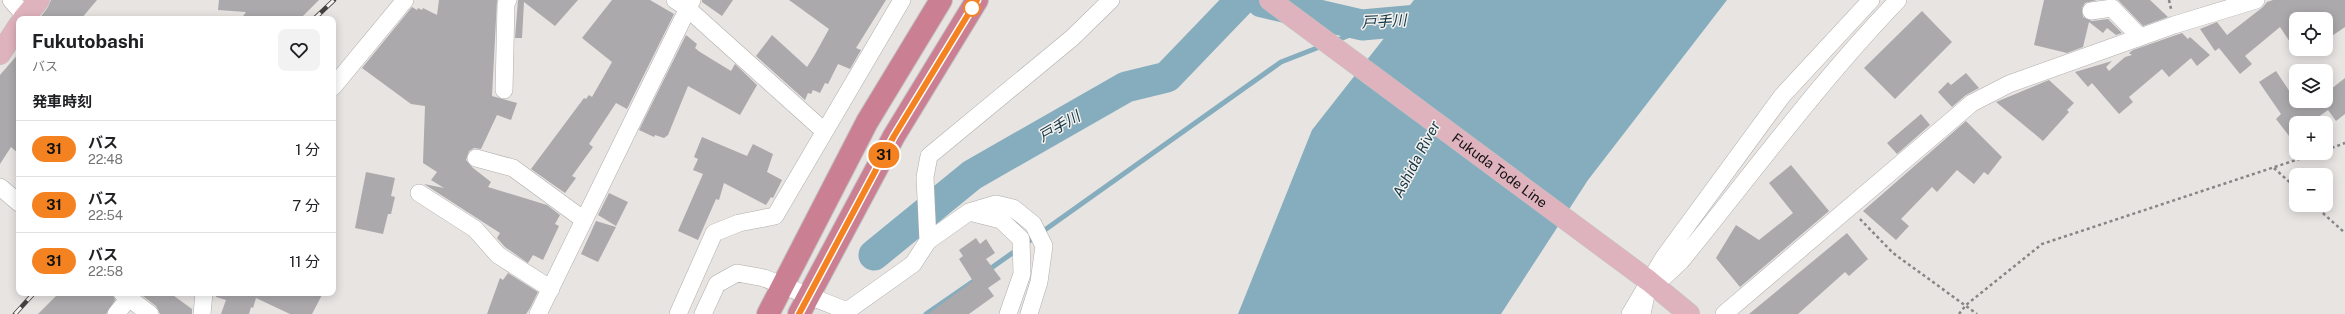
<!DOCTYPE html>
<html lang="ja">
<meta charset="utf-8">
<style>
:root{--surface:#fff;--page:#f2f2f2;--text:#202124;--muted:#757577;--line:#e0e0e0}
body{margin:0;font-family:"Public Sans","Noto Sans JP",sans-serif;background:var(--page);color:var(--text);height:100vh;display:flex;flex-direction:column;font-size:15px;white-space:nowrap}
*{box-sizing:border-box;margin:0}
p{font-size:13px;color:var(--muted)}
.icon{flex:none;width:22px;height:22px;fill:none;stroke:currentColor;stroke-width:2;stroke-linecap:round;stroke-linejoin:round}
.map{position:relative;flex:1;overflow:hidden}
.side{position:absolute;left:16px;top:16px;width:320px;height:280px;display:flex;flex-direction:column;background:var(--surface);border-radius:8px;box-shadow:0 2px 10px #0003}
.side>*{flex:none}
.badge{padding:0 8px;border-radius:13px;font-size:14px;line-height:26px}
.tools{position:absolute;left:2289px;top:12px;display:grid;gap:8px}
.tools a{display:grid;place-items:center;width:44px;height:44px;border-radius:8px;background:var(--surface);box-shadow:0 2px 10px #0003;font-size:20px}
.map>.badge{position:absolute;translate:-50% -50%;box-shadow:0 0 0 2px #fff}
h2{padding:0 16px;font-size:15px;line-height:36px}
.round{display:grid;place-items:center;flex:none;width:42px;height:42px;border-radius:8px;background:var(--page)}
.summary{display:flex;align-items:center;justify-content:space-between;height:68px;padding:0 16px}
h1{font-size:19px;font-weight:700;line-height:30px}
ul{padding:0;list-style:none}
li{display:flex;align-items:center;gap:12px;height:56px;padding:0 16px;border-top:1px solid var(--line)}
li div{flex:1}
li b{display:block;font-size:15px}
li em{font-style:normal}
li .badge{min-width:44px;font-weight:700;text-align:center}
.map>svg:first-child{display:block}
.water{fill:#85adbd}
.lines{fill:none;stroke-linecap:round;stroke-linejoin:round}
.stream{stroke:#85adbd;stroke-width:5}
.river{stroke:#85adbd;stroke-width:31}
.building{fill:#aba9ab}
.minor-casing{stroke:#b0adab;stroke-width:18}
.major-casing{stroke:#c2c1c1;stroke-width:22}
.highway-casing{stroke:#c2c1c1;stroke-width:24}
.path{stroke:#878584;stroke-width:2.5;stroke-dasharray:3 3;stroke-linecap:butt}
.minor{stroke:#fff;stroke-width:17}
.major{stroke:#dfb3be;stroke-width:21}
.highway{stroke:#ca8092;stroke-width:22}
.rail-casing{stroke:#434241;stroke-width:4.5}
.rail{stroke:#f4f1ef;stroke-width:3;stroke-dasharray:9;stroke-linecap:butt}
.line-casing{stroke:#fff;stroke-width:9}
.line{stroke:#f58220;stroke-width:6}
.stop-dot{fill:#fff;stroke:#f58220;stroke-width:2}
.labels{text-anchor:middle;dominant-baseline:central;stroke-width:3;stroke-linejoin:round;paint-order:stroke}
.street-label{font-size:14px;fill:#131211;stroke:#f4f1ef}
.water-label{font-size:15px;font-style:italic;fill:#133745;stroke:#f4f1ef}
</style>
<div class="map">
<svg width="2345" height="314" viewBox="0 0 2345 314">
<rect width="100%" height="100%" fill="#e7e4e2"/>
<!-- water -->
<path class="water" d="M1414,0h313l-139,180 -87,134h-263l74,-184z"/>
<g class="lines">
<!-- stream -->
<path class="stream" d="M1335,41l25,-10 41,-6
M1025,244l256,-182 41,-16
M987,271l31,-22
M926,314l52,-36"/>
<!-- river -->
<path class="river" d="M1262,2l100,23 78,-7
M874,255l98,-80 154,-88 41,-10 74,-77"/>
</g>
<!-- building -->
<path class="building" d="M51,0h46l-16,19h-42l9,-12z
M219,0h100l-19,19h-59l5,-7 -28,-2z
M439,0h58l-5,96 25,7 -6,17 -14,-5 -16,34 -7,-1 -5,3 -3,9 7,8 18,14 -3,5 59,18 13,10 -5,9 4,2 -16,34 -10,-5 -5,8 -23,-16 -8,-9 3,-5 -76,-49 20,4 -13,-8 6,-8 -14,-9 2,-57 -14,-2 -49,-36 50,-61 5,3 1,-2 4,2 1,-2 14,7z
M518,0h60l-23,26 -31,-24 -2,36h-7z
M612,0h38l24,14 -47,95 -11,-6 -27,41 4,3 -21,29 4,2 -11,15 -34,-24 53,-71 2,1 3,-4 3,2 20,-35 -30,-24z
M702,0h31l-11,16 -20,-14z
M789,0h97l-30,48 5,2 -11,19 -12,-5 -10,20 -3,-1 -5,10 -7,-3 -2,4 -3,-1 -3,7 -49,-44 16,-21 35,32 7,-11 15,-27z
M2044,0h53l-12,3 -3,5 1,9 9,4 16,-2 14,14 -6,2 -9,-7 -4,5 -14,-11 -6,25 -16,6 -33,-8z
M2118,0h32l18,17 -25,9z
M2273,0h72v27l-19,13v-21h-30v32l-16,-24 -35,29 7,8 -12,10 -21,-26 -4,3 -15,-22 17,-7 10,13 36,-28 4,-5z
M1922,11l30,31 -57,57 -31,-31z
M2182,33l6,6 2,-2 20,18 -13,11 -6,-8 -22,19 -7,-8 -33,28 4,5 -14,12 -27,-31 -4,4 -13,-15 37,-11 -6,6 3,4 16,-14 7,-2 -3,-2 4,-3z
M686,35l11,9 -2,4 5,4 31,19 4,-7 22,21 -17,30 -52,-29 -20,49 -4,3 -9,-3 -1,2 -15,-7z
M19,53v101l-8,-7 -11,17v-89z
M2276,71l20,30h30v-8l19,-15v36l-9,7 -8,-11 -18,13h-14v22l-20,-26 5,-5 -22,-32z
M1966,73l13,15 -13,7 -14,12 -14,-15 10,-10 3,3z
M2049,80l25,23 -7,7 2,2 -26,29 -47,-39z
M1921,114l9,11 -33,29 -10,-11z
M1966,121l36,36 -14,18 -4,-3 -10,12 -17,-14 -20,22 -5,-5 -31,32 8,7 -13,14 -33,-29z
M702,137l45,19 6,-12 20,10 -6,18 15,8 -9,18 -2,-1 -5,8 -42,-22 -5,17 -3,-1 -18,41 -20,-9 25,-57 -10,-4 5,-11 -4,-2z
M1791,165l38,46 -89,76 -24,-29 20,-33 23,15 34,-27 -24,-30z
M366,172l29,6 -4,18 4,1 -4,17h-3l-5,20 -28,-6z
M609,193l19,9 -12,24 -18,-11z
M596,221l20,6 -18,35 -17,-8z
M1847,233l21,26 -19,17 -4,-4 -47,42h-49z
M976,238l4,6 6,-5 9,14 -9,6 15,20 -13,9 6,8 -25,18h-41l45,-33 -14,-22 4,-3 -4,-6z
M508,273l30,19 -8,16 -4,6h-39l13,-36 3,2z
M59,293h53l3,7 -9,14h-68z
M139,293h31l22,16v5h-32l-4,-8z
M216,293h107l-11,21h-22l-34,-16 -3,10 -2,-1 -2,7h-28l5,-14 -10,-3z"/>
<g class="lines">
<defs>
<path id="minor" d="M11,0l14,16
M675,0l12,8 137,123
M2091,11l21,-3 28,29
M333,87l72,-87
M504,90l2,-86 2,-4
M476,158l37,10 71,52
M0,187l19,16
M419,193l56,36 23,26 53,34
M969,212l32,8 20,19 1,35 -14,40
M928,241l41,-29 27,-8 17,4 20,16 11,22 -5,36 -10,32
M122,293l28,21
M116,314l13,-16
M202,314l2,-21
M538,314l154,-314
M678,314l36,-81 25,-10 36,-7 127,-216
M703,314l14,-30 20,-11 27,5 83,33 66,-47 15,-23 -3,-64 4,-21 143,-118 39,-38
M1630,314l34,-57 118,-161 89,-96
M1642,314l7,-33 16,-5 16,-15c71,-87 139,-180 217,-261
M1724,314l248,-211 37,-19 165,-59 82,-25"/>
<g id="major">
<path id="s1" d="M1270,0l379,281 40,33"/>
<path d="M23,19l16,-19"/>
<path d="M0,54l19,-29"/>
</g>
<path id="highway" d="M768,314l99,-192 74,-122
M799,314l95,-178 83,-136"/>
</defs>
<!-- minor casing -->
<use href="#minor" class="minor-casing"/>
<!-- major casing -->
<use href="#major" class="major-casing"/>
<!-- highway casing -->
<use href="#highway" class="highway-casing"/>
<!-- path -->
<path class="path" d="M2169,0l2,9
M2326,150l19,-7
M2274,168l22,20
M2314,205l31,28
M1860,219l33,34 84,61
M1959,314l7,-9 76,-61 275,-91"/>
<!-- minor -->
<use href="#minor" class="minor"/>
<!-- major -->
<use href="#major" class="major"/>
<!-- highway -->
<use href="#highway" class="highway"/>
<defs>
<path id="rail" d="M314,19l20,-19
M15,314l19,-21"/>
</defs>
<!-- rail casing -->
<use href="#rail" class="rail-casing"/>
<!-- rail -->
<use href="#rail" class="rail"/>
</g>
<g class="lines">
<defs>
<path id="line" d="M799,314l95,-178 83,-136"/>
</defs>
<!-- line casing -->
<use href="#line" class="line-casing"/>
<!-- line -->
<use href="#line" class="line"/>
</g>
<!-- markers -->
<circle class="stop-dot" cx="972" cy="8" r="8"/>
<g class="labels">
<!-- street labels -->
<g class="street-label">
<text stroke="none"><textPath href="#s1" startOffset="286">Fukuda Tode Line</textPath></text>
</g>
<!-- water labels -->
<g class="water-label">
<text transform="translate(1384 21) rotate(-3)">戸手川</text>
<text transform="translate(1059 126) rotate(-30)">戸手川</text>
<text transform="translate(1416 159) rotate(-62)">Ashida River</text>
</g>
</g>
</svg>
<div class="tools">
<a><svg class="icon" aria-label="locate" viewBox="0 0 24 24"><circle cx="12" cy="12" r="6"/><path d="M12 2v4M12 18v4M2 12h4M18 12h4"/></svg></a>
<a><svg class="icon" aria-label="layers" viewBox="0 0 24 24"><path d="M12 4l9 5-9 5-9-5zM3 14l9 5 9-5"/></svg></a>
<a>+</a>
<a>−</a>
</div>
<b class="badge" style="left:884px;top:155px;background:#f58220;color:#111">31</b>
<section class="side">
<div class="summary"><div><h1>Fukutobashi</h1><p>バス</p></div><a class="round"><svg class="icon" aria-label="heart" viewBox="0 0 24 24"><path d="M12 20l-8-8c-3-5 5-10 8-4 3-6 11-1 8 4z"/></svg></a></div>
<h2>発車時刻</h2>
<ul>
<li><span class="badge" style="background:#f58220;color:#111">31</span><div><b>バス</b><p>22:48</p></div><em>1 分</em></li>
<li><span class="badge" style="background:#f58220;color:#111">31</span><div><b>バス</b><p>22:54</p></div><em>7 分</em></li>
<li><span class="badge" style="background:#f58220;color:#111">31</span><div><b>バス</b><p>22:58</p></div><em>11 分</em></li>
</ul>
</section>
</div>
